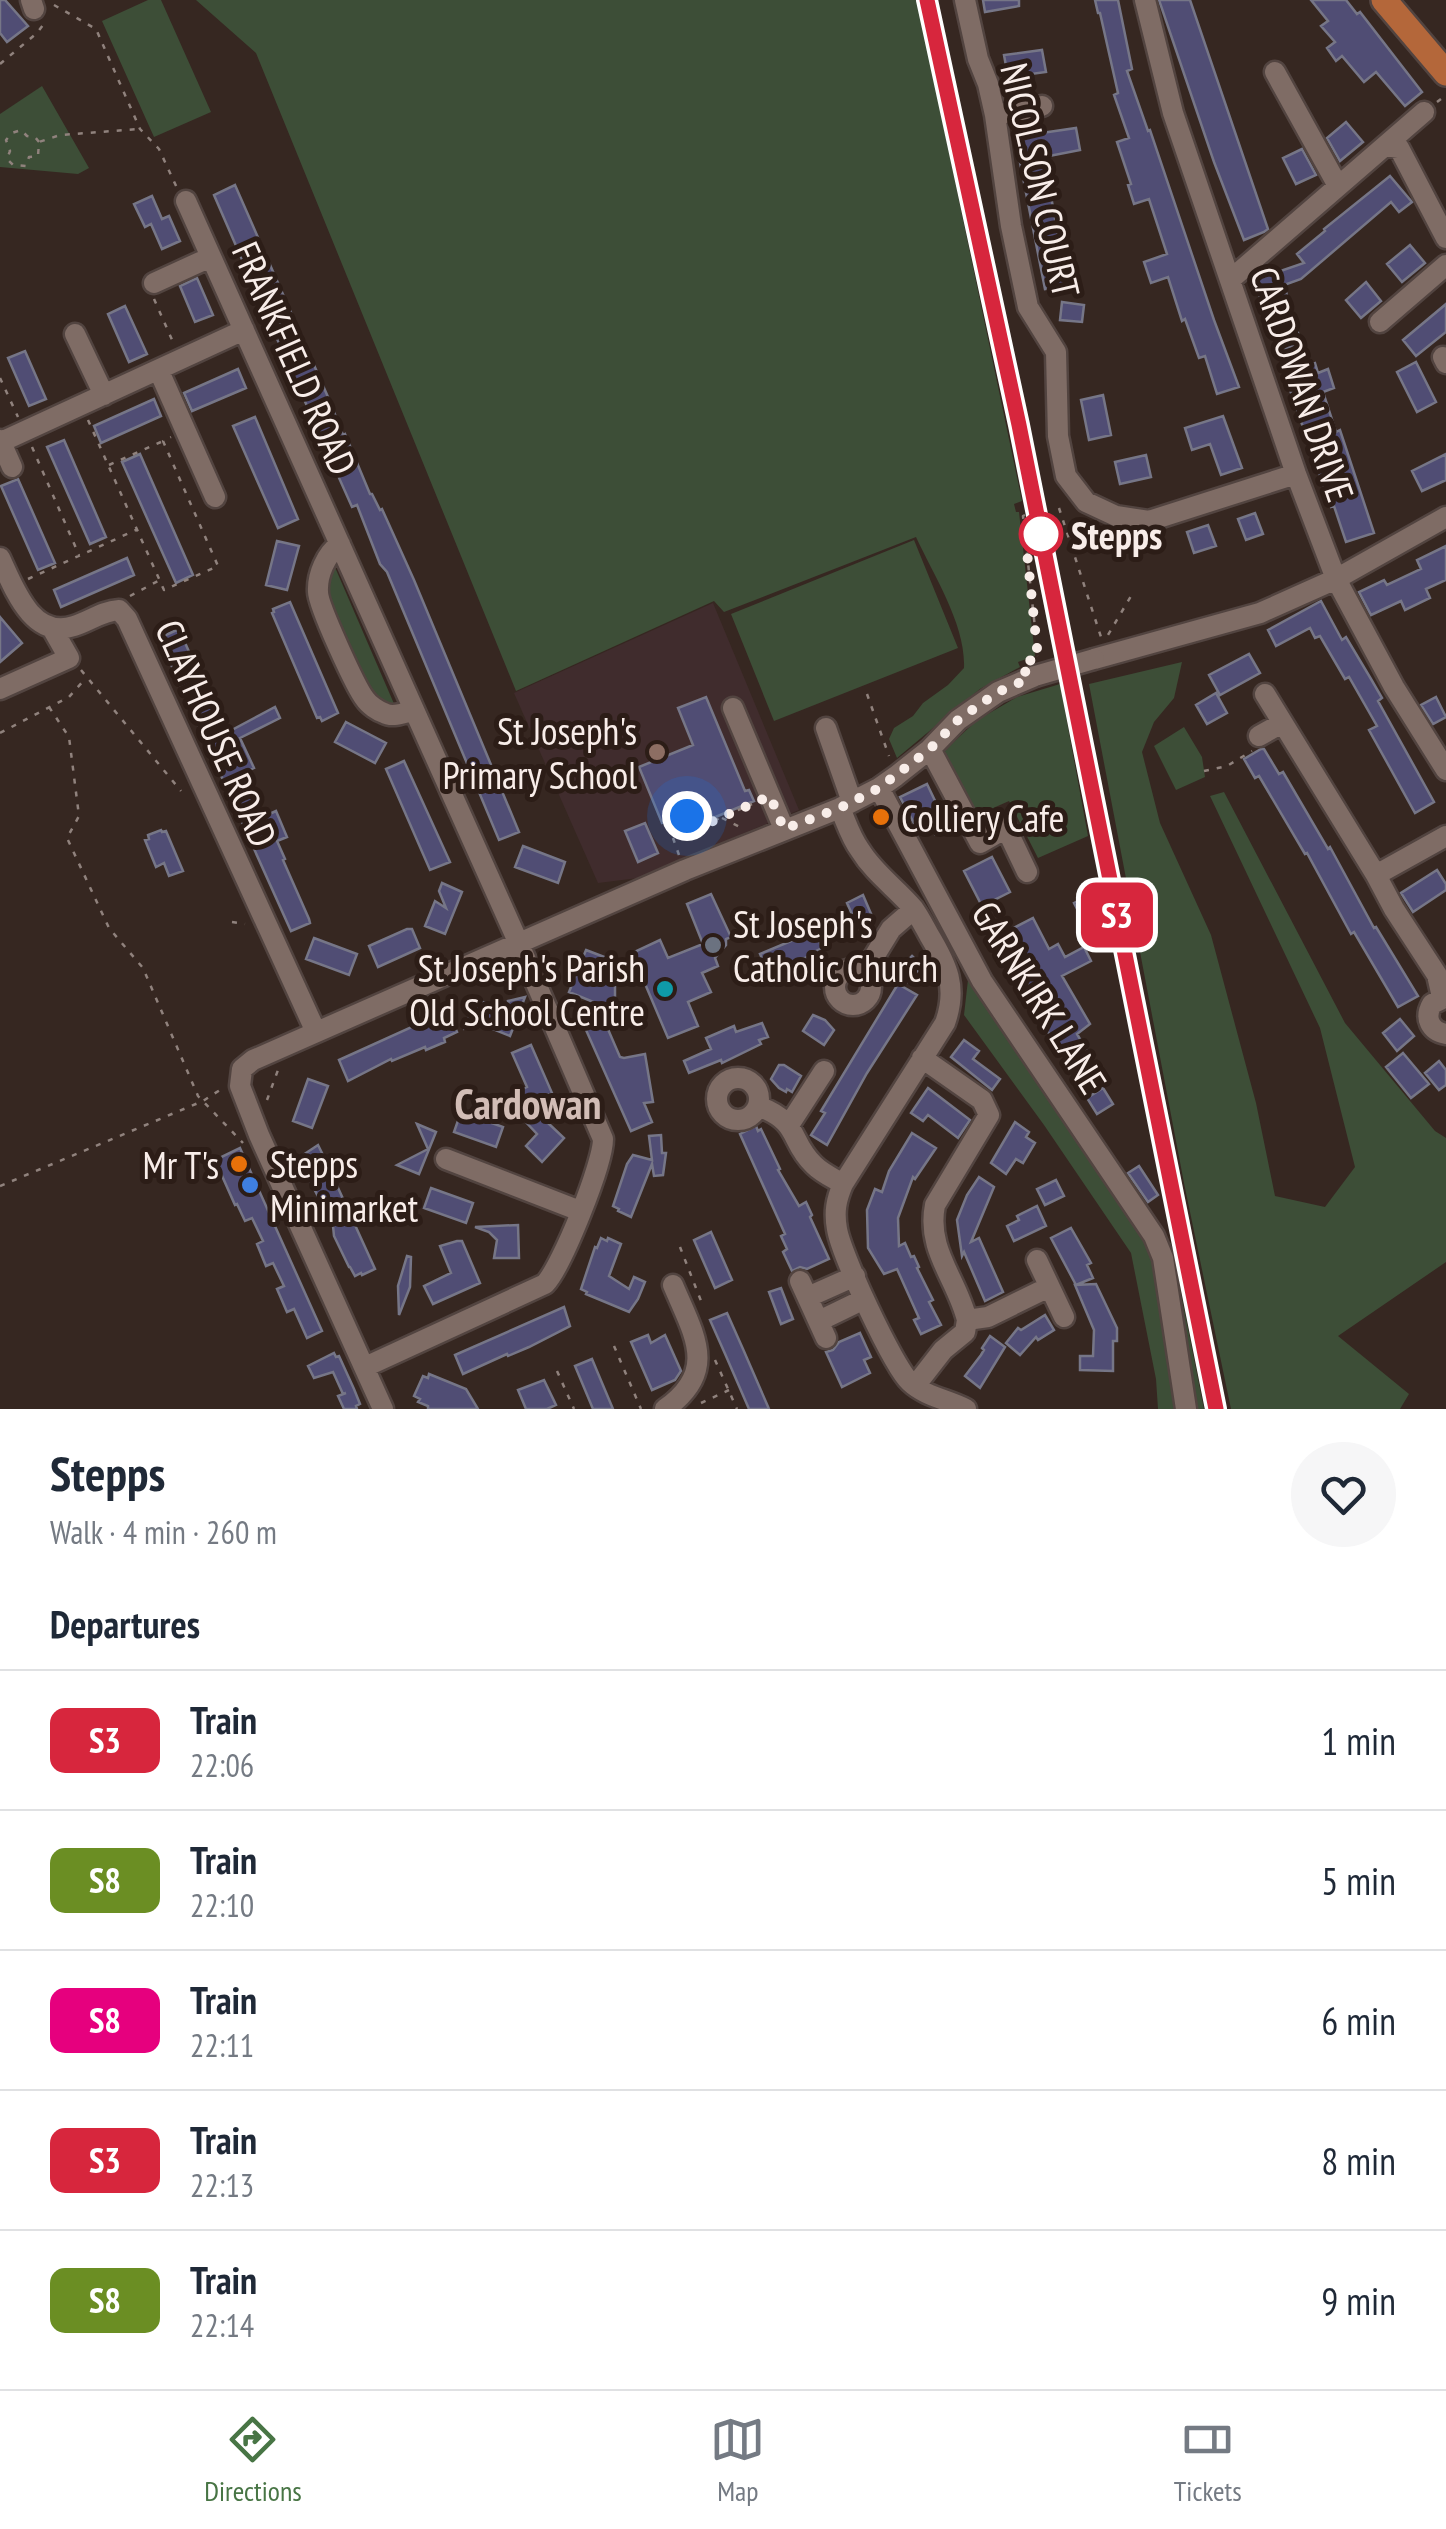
<!DOCTYPE html>
<meta charset="utf-8">
<style>
:root{--surface:#fff;--page:#f6f6f7;--text:#1f2937;--muted:#747a83;--line:#e0e1e3;--accent:#487545}
body{margin:0;font-family:"PT Sans Narrow",sans-serif;background:var(--page);color:var(--text);height:100vh;display:flex;flex-direction:column;font-size:38px;white-space:nowrap}
*{box-sizing:border-box;margin:0}
p{font-size:32px;color:var(--muted)}
.icon{flex:none;width:55px;height:55px;fill:none;stroke:currentColor;stroke-width:2;stroke-linecap:round;stroke-linejoin:round}
.map{position:relative;height:1409px;overflow:hidden}
.drawer{display:flex;flex-direction:column;background:var(--surface);flex:1}
.drawer>*{flex:none}
.badge{padding:0 20px;border-radius:15px;font-size:35px;line-height:65px}
.you{position:absolute;width:50px;height:50px;margin:-25px;border:8px solid #fff;border-radius:50%;background:#1a73e8;box-shadow:0 0 0 15px #1a73e833}
.map>.badge{position:absolute;translate:-50% -50%;box-shadow:0 0 0 5px #fff}
h2{padding:0 50px;font-size:38px;line-height:90px}
.round{display:grid;place-items:center;flex:none;width:105px;height:105px;border-radius:52px;background:var(--page)}
.head{display:flex;align-items:center;justify-content:space-between;height:170px;padding:0 50px}
h1{font-size:48px;font-weight:700;line-height:75px}
ul{padding:0;list-style:none}
li{display:flex;align-items:center;gap:30px;height:140px;padding:0 50px;border-top:2px solid var(--line)}
li div{flex:1}
li b{display:block;font-size:38px}
li em{font-style:normal}
li .badge{min-width:110px;font-weight:700;text-align:center}
.dock{display:flex;justify-content:space-around;align-items:center;height:140px;border-top:2px solid var(--line);background:var(--surface);font-size:28px;color:var(--muted)}
.dock a{display:grid;justify-items:center;gap:5px}
.dock .selected{color:var(--accent)}
.map>svg:first-child{display:block}
.education{fill:#402c2d}
.green{fill:#3d4e37}
.building{fill:#504d74;stroke:#767687;stroke-width:2.5}
.lines{fill:none;stroke-linecap:round;stroke-linejoin:round}
.minor-casing{stroke:#524440;stroke-width:25}
.major-casing{stroke:#524440;stroke-width:30}
.path{stroke:#90827d;stroke-width:2.5;stroke-dasharray:5 8;stroke-linecap:butt}
.minor{stroke:#7f6c65;stroke-width:20}
.major{stroke:#b4673a;stroke-width:25}
.rail-casing{stroke:#cabeba;stroke-width:9}
.rail{stroke:#2c1d17;stroke-width:5;stroke-dasharray:15;stroke-linecap:butt}
.minor-bridge-casing{stroke:#524440;stroke-width:25;stroke-linecap:butt}
.minor-bridge{stroke:#7f6c65;stroke-width:20}
.line-casing{stroke:#fff;stroke-width:22}
.line{stroke:#d7263d;stroke-width:15}
.walk{stroke:#f8ede9;stroke-width:10;stroke-dasharray:0 18}
.stop-dot{fill:#fff;stroke:#d7263d;stroke-width:5}
.education-dot{fill:#8d6e63;stroke:#2c1d17;stroke-width:4}
.food-dot{fill:#e8710a;stroke:#2c1d17;stroke-width:4}
.worship-dot{fill:#6b7280;stroke:#2c1d17;stroke-width:4}
.culture-dot{fill:#0f9aa8;stroke:#2c1d17;stroke-width:4}
.shop-dot{fill:#3f7fe0;stroke:#2c1d17;stroke-width:4}
.labels{text-anchor:middle;dominant-baseline:central;stroke-width:10;stroke-linejoin:round;paint-order:stroke}
.street-label{font-size:38px;fill:#f8ede9;stroke:#2c1d17}
.stop-label{font-size:38px;font-weight:bold;fill:#f8ede9;stroke:#2c1d17;text-anchor:start}
.poi-label{font-size:38px;fill:#f8ede9;stroke:#2c1d17;text-anchor:end}
.quarter-label{font-size:42px;font-weight:bold;fill:#d2bdb6;stroke:#2c1d17}
</style>
<div class="map">
<svg width="1446" height="1409" viewBox="0 0 1446 1409">
<rect width="100%" height="100%" fill="#362721"/>
<!-- education -->
<path class="education" d="M713,603l86,207 -161,68 -40,5 -84,-190z"/>
<!-- green -->
<path class="green" d="M148,0h13l50,112 -57,25 -52,-116z
M196,0h721l105,501 -8,3 2,8h3l16,144 -17,6 2,5 -40,22 -83,69 -8,-19 5,-11 19,-12 10,-13 25,-18 16,-17c2,-43 -30,-92 -48,-131l-192,75 -10,-11 -198,90 -260,-638z
M42,86l47,82 -11,6 -78,-7v-53z
M914,540l44,108 -184,73 -43,-107z
M334,565l61,141 -4,2 -18,-7 -52,-116z
M1182,662l-8,36 -20,24 -12,30 18,71 51,112 45,168 19,93 50,11 30,-40 -35,-139 -110,-232 14,-4 121,231 90,108 11,7v124l-108,74 71,58 -9,15h-169l-47,-226 -95,-499z
M1060,684l28,152 -50,22 -29,-57 -36,16 -34,-61 37,-35 41,-24z
M1184,727l18,30 3,20 -29,13 -22,-44z
M969,971l187,265 15,7 33,166h-46l-2,-30 -25,-126 -87,-128 -80,-110z"/>
<!-- building -->
<path class="building" d="M0,0h5l23,26 -21,16 -7,-9z
M983,0h36v6l-34,6z
M1095,0h23l14,69 -5,2 21,60 2,-1 64,190 25,67 -22,7 -12,-38 -6,2 -14,-39 -3,2 -14,-44 -17,6 -7,-21 23,-8 -18,-55 -15,5 -6,-19 3,-1 -14,-42 12,-4 -15,-43 4,-2 -18,-80h-2z
M1159,0h31l78,229 -4,3 -20,8 -30,-78z
M1311,0h35l11,14 3,-2 62,80 -17,14 -29,-34 -12,10 -22,-26 -6,5 -9,-13 8,-6 -14,-16 7,-5z
M1042,50l4,22 -38,5 -4,-22z
M1346,122l17,20 -23,19 -13,-23z
M1076,128l4,22 -36,7 23,129 -22,3 -30,-152z
M1302,149l14,26 -20,9 -13,-26z
M1390,176l22,26 -13,10 -8,-10 -90,77 -17,6 17,58 -22,8 -25,-71 50,-17 -7,-9 28,-23 -1,-2z
M235,185l93,212 15,38 2,-1 25,60h2l8,16 2,-1 32,71 105,252 -20,8 -112,-268 -7,-8 -23,-59 -5,2 -74,-166h2l-4,-10 7,-3 -10,-22 -7,3 -6,-8 -46,-106z
M152,196l10,23 7,-3 11,25 -18,8 -11,-25 -6,3 -11,-23z
M1410,245l15,18 -23,19 -15,-18z
M197,278l16,37 -18,7 -15,-36z
M1366,282l15,19 -20,17 -15,-18z
M1062,302l22,3 -2,17 -22,-2z
M1446,304v28l-30,24 -13,-16z
M125,306l22,48 -18,8 -21,-48z
M25,351l21,48 -17,7 -21,-48z
M1416,362l20,40 -19,10 -20,-40z
M1315,363l3,10 10,-4 6,19 -11,4 13,40 4,-2 34,103 -28,9 -12,-36 -3,1 -47,-134z
M238,369l8,19 -54,23 -8,-18z
M1103,395l8,40 -22,5 -8,-40z
M154,399l7,17 -60,27 -7,-17z
M1223,416l19,52 -21,7 -11,-31 -18,6 -7,-22z
M255,417l43,102 -20,9 -45,-102z
M64,440l42,97 -16,7 -43,-97z
M140,454l53,121 -17,8 -54,-121z
M1446,454v26l-24,11 -10,-20z
M1146,455l5,22 -31,7 -5,-22z
M18,479l37,84 -17,7 -37,-84z
M1255,513l8,21 -17,6 -8,-21z
M1208,525l8,21 -22,7 -7,-21z
M277,541l22,5 -12,44 -21,-5z
M1446,546v34l-20,9 4,9 -25,12 -4,-9 -30,14 -12,-23 25,-12 3,5 34,-16 -4,-9z
M127,558l7,17 -73,32 -7,-17z
M1321,601l21,39 4,-3 25,42 11,19 -4,3 56,101 -19,11 -46,-83 8,-4 -28,-49 -4,2 -25,-43 -5,2 -5,-10 -34,18 -8,-16z
M290,602l48,111 -16,8 -2,-4 -3,1 -45,-105 2,-1 -1,-3z
M0,617l22,26 -22,19z
M179,629l22,50 3,-1 21,52 2,-1 1,3 47,-25 5,11 -40,20 14,30 -10,5 17,39 2,-1 2,5 11,-5 11,26 -10,4 8,18 -2,1 26,59 1,4 -19,8 -132,-293z
M1249,654l11,19 -40,22 -11,-20z
M1216,693l11,20 -20,11 -11,-19z
M706,697l39,94 4,-1 5,11 -41,17 -5,-13 -46,18 -23,-56 54,-22 -15,-37z
M1436,697l10,20 -13,7 -12,-19z
M346,722l40,21 -11,20 -40,-21z
M1261,749h3l15,25 4,-2 45,77 2,-2 44,81 2,-1 42,69 -20,11 -44,-75 -3,2 -44,-81 -2,1 -46,-78 -4,2 -11,-19z
M404,761l46,101 -20,8 -44,-101z
M927,784l21,44 -13,6 -6,-13 -13,6 -16,-30z
M645,823l13,30 -20,9 -13,-31z
M161,830l1,2 4,-1 17,40 -14,5 -5,-13 -8,4 -11,-27 4,-1 -1,-4z
M523,846l42,16 -7,21 -43,-16z
M992,857l18,35 -28,14 -18,-35z
M1437,870l9,14v6l-33,22 -12,-19z
M442,883l20,9 -17,42 -20,-8 10,-25 11,7 -7,-17z
M711,894l20,43 -5,2v6l-11,13 3,8 -16,7 9,19 -23,10 10,24 -30,12 -36,-85 28,-13 8,18 35,-14 -16,-40z
M863,895l9,21 -16,7 -9,-20z
M1088,896l10,21 -13,7 -11,-21z
M1033,918l16,31 9,-5 7,13 19,-10 7,14 -29,15 28,48 -13,10 17,29 -16,9 -13,-21 -4,2 -16,-26 4,-3 -47,-90z
M407,929h5l8,19 -42,19 -9,-21z
M815,931l7,17 -6,3 1,2 -43,18 -2,-3 -5,2 -7,-16z
M314,938l43,16 -8,21 -43,-16z
M586,950l21,8 -10,23 18,-1v31l-46,-19z
M912,956l10,10 -15,16 -11,-10z
M898,984l19,11 -50,78 -40,72 -16,-10 14,-22 -4,-2z
M525,997l-15,39 -30,-12v-3l-15,7 10,-29 35,13 -2,-11z
M447,1011l10,21 -13,6 1,4 -19,8 -1,-3 -33,14 -1,-2 -43,22 -9,-21z
M601,1013l19,44 4,1 21,-4 8,48 -9,1 8,19 -21,9 -49,-110z
M813,1015l12,5 9,10 -10,15 -21,-14z
M1400,1019l14,17 -17,15 -14,-18z
M762,1023l6,14 -9,3 2,4 -39,19 -1,-3 -32,13 -5,-12 27,-12 -5,-11 28,-12 2,6z
M964,1040l15,11 -6,8 27,20 -8,11 -41,-33z
M531,1045l21,48 -14,6 16,19 -6,5 16,15 -22,24 -16,-16 11,-12 -15,-16 6,-7 -11,-19 10,-5 -15,-34z
M1403,1053l26,31 -18,14 -25,-31z
M1439,1061l7,9v15l-7,5 -14,-17z
M779,1065h5l17,11 -9,16 -5,-3 -1,3 -7,-4 -8,-9z
M308,1079l20,7 -16,42 -19,-7z
M928,1088l42,32 -12,18 -30,-23 -5,6 -12,-8z
M1103,1088l10,16 -16,10 -10,-16z
M461,1112l42,15 -7,20 -42,-15z
M1015,1122l14,10 -3,5 9,6 -12,20 -7,-4 -10,15 -15,-11z
M417,1124l19,8 -17,42 -22,-9 31,-16z
M756,1126l2,5 3,-2 19,40 -2,1 21,36 7,-4 6,13 -2,2 19,42 -22,10 -7,-2 -8,4 -9,-19 4,-3 -6,-13 4,-2 -45,-100z
M912,1133l24,15 -21,31 -2,-2 -15,41 1,28 6,-3 6,14 3,-1 5,11 -2,1 16,32 -4,2 12,23 -20,9 -7,-14 5,-2 -22,-49 -13,5 -16,-26 -1,-38 8,-21 7,3 7,-21z
M661,1135l1,18h4l-3,22 -9,1 -2,-12 -21,53 -13,-6 1,-2 -6,-3 14,-42 6,-9 19,5 -3,-24z
M318,1145l11,22 10,-4 -5,16 41,90 -13,6 -1,-2 -6,3 -5,-9h-1l-15,-31 -1,-10 -30,-59 -3,-10z
M240,1148l82,183 -15,7 -13,-29 -7,3 -10,-23 7,-3 -11,-23 -7,3 -9,-22 6,-3 -11,-23 -7,3 -8,-17 -2,1 -20,-45z
M1139,1166l19,29 -10,7 -20,-29z
M979,1177l15,10 -23,55 8,-4 24,54 -18,9 -21,-49 -2,4 -5,-36 10,-25z
M1056,1180l8,16 -19,9 -8,-16z
M431,1188l42,15 -7,20 -42,-15z
M1037,1206l9,20 -32,15 -7,-15 12,-6 -2,-4z
M518,1225l1,33h-25l3,-18 -8,-8 -14,-5z
M1071,1228l20,35 -4,2 6,13 -17,7 -25,-47z
M711,1232l21,48 -17,8 -21,-48z
M601,1238l6,3 1,-3 13,6 -12,32 20,13 5,-12 11,5 -7,17 -9,13 -43,-18 1,-2 -6,-3 14,-42 2,1z
M457,1241h5l18,42 -47,21 -9,-18 27,-13 -11,-27z
M407,1256l4,1 -1,30 -11,28 -1,-29z
M1096,1284l21,44v13h-4v30l-33,-1v-14h13l1,-26 -19,-45z
M781,1288l12,31 -12,5 -12,-32z
M564,1307l6,19 -41,21 -21,9 -1,-2 -44,20 -8,-19z
M727,1313l16,36 26,60h-20l-23,-53 -16,-36z
M1045,1315l9,15 -16,10 -2,-3 -16,18 -14,-12 12,-15 3,2z
M860,1333l11,24 -7,3 6,13 -28,14 -16,-35 7,-2 6,-8z
M648,1335l3,8 14,-8 16,36 -6,9 -23,10 -21,-48z
M990,1336l15,11 -25,41 -15,-12 16,-21 3,-5 -2,-2z
M334,1353l2,4 3,-1 15,33 6,15 -4,2 1,3h-13l-6,-13 8,-3 -3,1 -10,-22 -19,6 -6,-12z
M592,1359l5,12 16,38h-20l-18,-43z
M429,1374l37,15 12,20h-50v-3l-10,-4 2,-3 -6,-3 9,-20 5,2z
M544,1380l12,25 -9,4h-21l-8,-19z"/>
<g class="lines">
<defs>
<path id="minor" d="M31,0l3,9
M965,0l13,59 10,25 7,31 16,111 17,81 28,45 2,84 8,40 20,26 30,14 33,5 147,-47
M1145,0l28,113 123,361 40,105 58,108 52,83
M1275,72l63,114
M995,115l47,-9
M1386,146l13,2 47,90
M186,201l333,743 84,195c0,25 -41,127 -58,145l-180,83
M1230,280l194,-168
M154,283l57,-26
M1380,322l66,-57
M75,334l29,61
M1443,357l3,6
M159,371l56,126
M0,440l12,27
M1,442l243,-112
M340,544c-14,10 -23,31 -22,48 0,13 38,96 47,107 4,6 13,12 19,14 9,5 20,0 30,-3
M0,558c14,30 32,82 74,68 16,-5 28,-15 45,-16l8,9 189,413
M1094,659l166,-46 76,-34 110,-62
M0,689l69,-31 -17,-30
M1265,694l111,181 18,34 43,66 5,22
M733,708l51,121
M826,728l26,74
M1259,736l23,-13
M930,749l50,94 26,-15 21,44
M879,788l103,193 172,255 9,22 23,151
M840,808c6,14 11,30 20,42 14,23 36,38 53,58 6,8 11,18 16,27 18,30 29,52 16,88l-102,161c-7,16 -9,28 -6,45 4,25 56,137 73,153 16,15 37,17 56,27
M1376,875l70,-39
M835 987a18 18 0 1 1 36 0a18 18 0 1 1-36 0Z
M864,973l27,-44 23,-20
M1446,997l-14,7c-8,14 -2,27 14,30
M922,1058l60,42 7,15 -54,90c-9,45 22,74 32,115
M717 1099a21 21 0 1 1 42 0a21 21 0 1 1-42 0Z
M758,1106c44,17 30,34 56,59 8,8 19,13 29,19
M789,1125l35,-54
M446,1159l134,52
M1037,1260l27,57
M800,1281l26,57
M808,1297l47,-21
M819,1321l35,-17
M915,1386l28,-36 22,-18 2,-12 21,-3 61,-30
M383,1409l-124,-274 -19,-49 2,-17 11,-9 432,-190 155,-62 39,-20 17,-12 34,-27 28,-29 40,-28 37,-16
M665,1409c54,-38 29,-74 8,-124"/>
<path id="major" d="M1384,0l62,73"/>
</defs>
<!-- minor casing -->
<use href="#minor" class="minor-casing"/>
<!-- major casing -->
<use href="#major" class="major-casing"/>
<!-- path -->
<path class="path" d="M54,5l42,24 44,100 19,20 18,39
M0,64l37,-31 6,-8
M1437,102l9,-7
M39,142l-4,-5 -8,-1 -6,-6 -9,3 -6,7 4,11 -3,8 6,6 13,1 3,-9 9,-1 1,-14 21,-7 79,-6
M154,299l19,43
M0,378l18,39
M88,420l76,170 54,-24 -55,-125 8,-4
M32,447l47,108
M109,465l52,-23
M1059,508l42,129 7,-2 23,-39
M1025,515l-2,1 15,140
M28,579l110,-50
M130,596l28,-15
M81,670l100,121
M867,694l22,62
M49,707l20,30 10,79 -12,22 42,90 34,40 55,128 45,47
M0,733l69,-36 17,-19
M1204,771l23,-5 25,-15
M722,818l20,10
M679,855l-11,-31 38,-15 5,13 41,-18
M232,922l13,2
M267,1100l11,-30
M0,1186l203,-85 20,-13
M680,1247l23,59
M614,1346l27,63
M715,1360l22,49
M557,1371l17,38
M701,1403l28,-13"/>
<!-- minor -->
<use href="#minor" class="minor"/>
<!-- major -->
<use href="#major" class="major"/>
<defs>
<path id="rail" d="M927,0l92,425 197,984"/>
</defs>
<!-- rail casing -->
<use href="#rail" class="rail-casing"/>
<!-- rail -->
<use href="#rail" class="rail"/>
<defs>
<path id="minor-bridge" d="M1035,676l59,-17"/>
</defs>
<!-- minor-bridge casing -->
<use href="#minor-bridge" class="minor-bridge-casing"/>
<!-- minor-bridge -->
<use href="#minor-bridge" class="minor-bridge"/>
</g>
<g class="lines">
<defs>
<path id="line" d="M927,0l92,425 197,984"/>
</defs>
<!-- line casing -->
<use href="#line" class="line-casing"/>
<!-- line -->
<use href="#line" class="line"/>
<!-- walk -->
<path class="walk" d="M687,816l19,-7 5,13 59,-26 14,33 56,-21 39,-20 51,-39 28,-29 40,-28 30,-13 -6,-16 16,-5 -11,-106 14,-18"/>
</g>
<!-- markers -->
<circle class="stop-dot" cx="1041" cy="534" r="20"/>
<circle class="education-dot" cx="657" cy="752" r="10"/>
<g class="food-dot">
<circle cx="881" cy="817" r="10"/>
<circle cx="239" cy="1164" r="10"/>
</g>
<circle class="worship-dot" cx="713" cy="945" r="10"/>
<circle class="culture-dot" cx="665" cy="989" r="10"/>
<circle class="shop-dot" cx="250" cy="1185" r="10"/>
<g class="labels">
<!-- street labels -->
<g class="street-label">
<text transform="translate(1041 180) rotate(77)">NICOLSON COURT</text>
<text transform="translate(295 358) rotate(66)">FRANKFIELD ROAD</text>
<text transform="translate(1303 384) rotate(71)">CARDOWAN DRIVE</text>
<text transform="translate(217 733) rotate(66)">CLAYHOUSE ROAD</text>
<text transform="translate(1040 997) rotate(58)">GARNKIRK LANE</text>
</g>
<!-- stop labels -->
<g class="stop-label">
<text x="1071" y="534">Stepps</text>
</g>
<!-- poi labels -->
<g class="poi-label">
<text x="637" y="730">St Joseph's<tspan x="637" dy="44">Primary School</tspan></text>
<text x="901" y="817" text-anchor="start">Colliery Cafe</text>
<text x="733" y="923" text-anchor="start">St Joseph's<tspan x="733" dy="44">Catholic Church</tspan></text>
<text x="645" y="967">St Joseph's Parish<tspan x="645" dy="44">Old School Centre</tspan></text>
<text x="270" y="1163" text-anchor="start">Stepps<tspan x="270" dy="44">Minimarket</tspan></text>
<text x="219" y="1164">Mr T's</text>
</g>
<!-- quarter labels -->
<g class="quarter-label">
<text x="528" y="1103">Cardowan</text>
</g>
</g>
</svg>
<div class="you" style="left:687px;top:816px"></div>
<b class="badge" style="left:1117px;top:915px;background:#d7263d;color:#fff">S3</b>
</div>
<section class="drawer">
<div class="head"><div><h1>Stepps</h1><p>Walk · 4 min · 260 m</p></div><a class="round"><svg class="icon" aria-label="heart" viewBox="0 0 24 24"><path d="M12 20l-8-8c-3-5 5-10 8-4 3-6 11-1 8 4z"/></svg></a></div>
<h2>Departures</h2>
<ul>
<li><span class="badge" style="background:#d7263d;color:#fff">S3</span><div><b>Train</b><p>22:06</p></div><em>1 min</em></li>
<li><span class="badge" style="background:#6b8e23;color:#fff">S8</span><div><b>Train</b><p>22:10</p></div><em>5 min</em></li>
<li><span class="badge" style="background:#e6007e;color:#fff">S8</span><div><b>Train</b><p>22:11</p></div><em>6 min</em></li>
<li><span class="badge" style="background:#d7263d;color:#fff">S3</span><div><b>Train</b><p>22:13</p></div><em>8 min</em></li>
<li><span class="badge" style="background:#6b8e23;color:#fff">S8</span><div><b>Train</b><p>22:14</p></div><em>9 min</em></li>
</ul>
</section>
<nav class="dock">
<a class="selected"><svg class="icon" aria-label="directions" viewBox="0 0 24 24"><path d="M12 3l9 9-9 9-9-9zM9 14v-3h6M13 9l2 2-2 2"/></svg>Directions</a>
<a><svg class="icon" aria-label="map" viewBox="0 0 24 24"><path d="M3 6l6-2 6 2 6-2v14l-6 2-6-2-6 2zM9 4v14M15 6v14"/></svg>Map</a>
<a><svg class="icon" aria-label="tickets" viewBox="0 0 24 24"><path d="M3 7h18v10H3zM15 7v10"/></svg>Tickets</a>
</nav>
